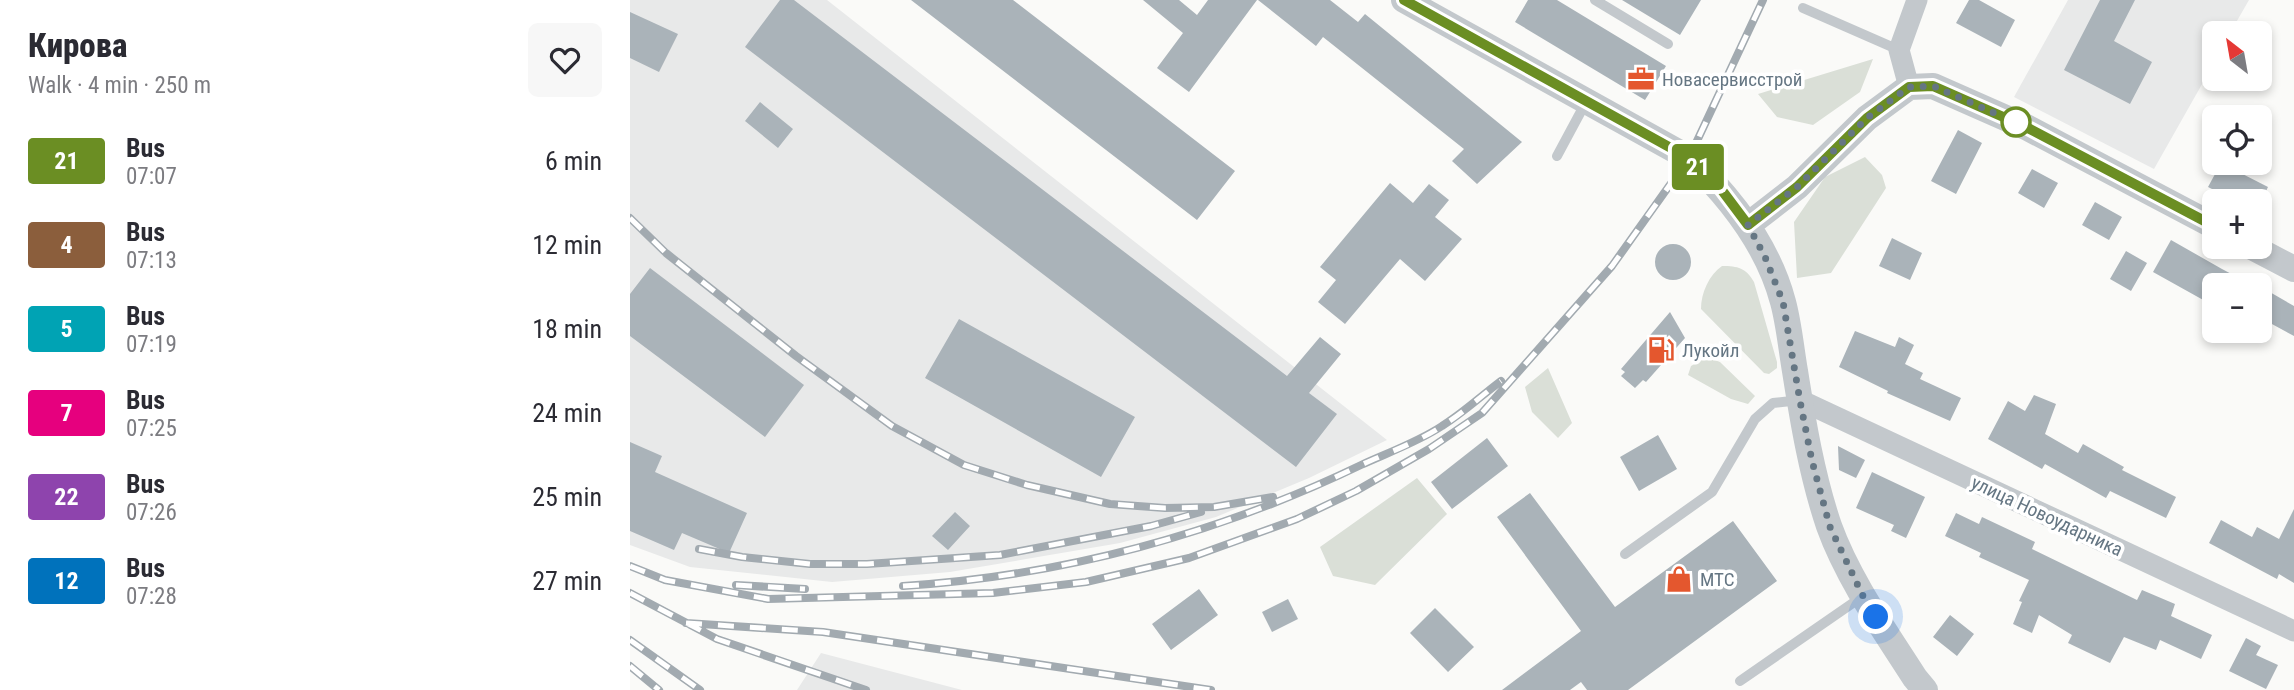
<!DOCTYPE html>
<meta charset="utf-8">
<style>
:root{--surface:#fff;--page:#f7f7f7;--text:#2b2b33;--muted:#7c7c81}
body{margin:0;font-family:"Roboto Condensed",sans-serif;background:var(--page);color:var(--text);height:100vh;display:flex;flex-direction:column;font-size:26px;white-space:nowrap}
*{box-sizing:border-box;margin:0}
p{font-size:23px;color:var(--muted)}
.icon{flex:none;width:38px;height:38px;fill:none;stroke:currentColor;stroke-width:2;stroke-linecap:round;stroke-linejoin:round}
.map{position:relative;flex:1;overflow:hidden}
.side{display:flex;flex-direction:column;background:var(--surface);width:630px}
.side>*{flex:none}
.badge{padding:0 14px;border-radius:5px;font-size:24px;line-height:46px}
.needle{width:46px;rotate:329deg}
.buttons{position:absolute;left:1572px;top:21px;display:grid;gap:14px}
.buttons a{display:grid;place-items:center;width:70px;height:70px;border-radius:10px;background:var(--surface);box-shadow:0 4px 10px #0003;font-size:35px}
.you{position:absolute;width:35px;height:35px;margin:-18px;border:5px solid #fff;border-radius:50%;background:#1a73e8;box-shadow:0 0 0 10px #1a73e833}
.map>.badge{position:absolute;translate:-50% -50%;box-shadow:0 0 0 4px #fff}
.round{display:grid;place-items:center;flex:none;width:74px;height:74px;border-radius:10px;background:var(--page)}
.headline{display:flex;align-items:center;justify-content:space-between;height:119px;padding:0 28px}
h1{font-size:33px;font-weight:800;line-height:52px}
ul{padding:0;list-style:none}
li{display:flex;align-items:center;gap:21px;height:84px;padding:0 28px}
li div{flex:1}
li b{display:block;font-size:26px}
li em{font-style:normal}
li .badge{min-width:77px;font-weight:700;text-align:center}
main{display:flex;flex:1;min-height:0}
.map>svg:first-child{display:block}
.built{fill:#e8e9e9}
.green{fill:#dadfd7}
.building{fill:#aab3b9}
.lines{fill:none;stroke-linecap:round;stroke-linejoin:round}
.service{stroke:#c3c8cc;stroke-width:10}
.minor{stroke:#c3c8cc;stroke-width:21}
.tertiary{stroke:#c3c8cc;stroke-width:26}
.rail-casing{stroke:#a2aab0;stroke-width:8}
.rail{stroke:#fff;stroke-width:5;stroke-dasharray:16;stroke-linecap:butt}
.line-casing{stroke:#fff;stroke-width:16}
.line{stroke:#6b8e23;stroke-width:10}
.walk{stroke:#657683;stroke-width:7;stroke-dasharray:0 12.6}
.stop-dot{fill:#fff;stroke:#6b8e23;stroke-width:3.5}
.labels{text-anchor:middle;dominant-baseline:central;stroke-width:7;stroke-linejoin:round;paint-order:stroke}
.poi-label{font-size:19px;fill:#657683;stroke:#fff;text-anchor:start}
.street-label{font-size:19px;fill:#657683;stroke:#fff}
</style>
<main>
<section class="side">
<div class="headline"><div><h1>Кирова</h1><p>Walk · 4 min · 250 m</p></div><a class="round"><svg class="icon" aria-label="heart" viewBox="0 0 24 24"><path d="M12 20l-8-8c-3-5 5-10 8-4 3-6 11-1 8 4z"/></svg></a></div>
<ul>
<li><span class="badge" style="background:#6b8e23;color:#fff">21</span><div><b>Bus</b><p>07:07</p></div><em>6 min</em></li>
<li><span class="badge" style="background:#8b5e3c;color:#fff">4</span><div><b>Bus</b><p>07:13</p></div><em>12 min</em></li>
<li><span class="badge" style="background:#00a3b4;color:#fff">5</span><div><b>Bus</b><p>07:19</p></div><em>18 min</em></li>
<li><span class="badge" style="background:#e6007e;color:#fff">7</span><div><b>Bus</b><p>07:25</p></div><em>24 min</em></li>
<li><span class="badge" style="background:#8e44ad;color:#fff">22</span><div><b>Bus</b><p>07:26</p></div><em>25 min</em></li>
<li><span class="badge" style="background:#0072bc;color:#fff">12</span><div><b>Bus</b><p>07:28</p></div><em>27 min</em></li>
</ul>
</section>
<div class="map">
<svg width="1664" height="690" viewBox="0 0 1664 690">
<rect width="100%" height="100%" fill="#fafaf8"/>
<!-- built -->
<path class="built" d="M0,0h197l560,440 -78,38 -93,39 -96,26 -170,29 -118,10 -142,-15 -60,-22z
M1438,0h181l-19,33h-16v30l-60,106 -140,-72z
M191,653l141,37h-165z"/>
<!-- green -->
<path class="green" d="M1243,59l-13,33 -47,33 -36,-8 -19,-23z
M1235,157l17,18 4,13 -55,85 -34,5 -3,-56 31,-45z
M1092,266c16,0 24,2 32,16l23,80v6l-8,6 -5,-1 -63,-64c0,-16 8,-34 21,-43z
M1077,357l13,5 35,34 -7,8 -17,-5 -43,-24 3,-9z
M918,368l24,55 -14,15 -26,-26 -7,-25z
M787,478l30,36 -72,71 -42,-9 -13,-29z"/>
<!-- building -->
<path class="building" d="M150,0h14l493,376 33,-39 21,17 -32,39 28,21 -41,53 -551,-420z
M281,0h102l222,171 -38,49z
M513,0h36l18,15 11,-15h49l-68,92 -32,-24 26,-35z
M628,0h72l28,22 7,-8 157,128 -45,42 -25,-23 12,-12 -141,-112 -7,9z
M898,0h29l109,66 -21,34 -130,-78z
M992,0h79l-21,35z
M1339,0h10l36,20 -14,27 -45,-24z
M1470,0h35l-21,41 38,21 -22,42 -66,-34z
M0,12l48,22 -19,38 -29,-14z
M130,102l33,27 -15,19 -33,-27z
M1328,130l24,13 -26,51 -25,-13z
M1591,163l47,24 -7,14h-25l-28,-14z
M1402,169l26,14 -14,25 -26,-15z
M760,183l23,20 16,-19 20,16 -14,17 27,22 -37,42 -25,-22 -55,65 -27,-22 18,-22 -16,-13z
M1465,202l27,15 -13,23 -27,-15z
M1262,238l30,15 -12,27 -31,-14z
M1541,240l51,29 30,16h-38v21l-61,-34z
M1025 262a18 18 0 1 1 36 0a18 18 0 1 1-36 0Z
M1496,251l21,12 -16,28 -21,-12z
M20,268l154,117 -39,52 -135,-101v-42z
M1638,291l26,15v30l-35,-19v-10z
M1040,312l15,26 -39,44 -3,-2 -8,8 -14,-12 4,-4 -4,-3z
M329,319l176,98 -34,60 -176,-99z
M1225,331l40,16 4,-10 15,8 -9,19 18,9 -3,6 41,19 -11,23 -63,-28 1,-2 -49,-24z
M1404,395l22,9 -11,30 33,19 5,-9 41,23 -2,3 54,27 -10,21 -56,-27 -4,7 -61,-34 -3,5 -54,-30 20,-38 17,10z
M1028,435l19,34 -38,22 -19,-34z
M857,438l21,28 -56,43 -21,-27z
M0,442l32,14 -7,16 92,41 -18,40 -47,-20 -8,17 -44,-19z
M1208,446l27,14 -9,18 -17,-8z
M1242,472l53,25 -19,41 -15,-7 3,-6 -38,-17z
M900,493l85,114 118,-86 44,60 -149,109h-41l-6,-8 -11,8h-68l79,-59 -84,-114z
M1664,509v74l-15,-9 -2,5 -68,-36 12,-23 31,17 5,-10 22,12z
M325,512l15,14 -22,24 -16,-14z
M1326,513l23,11 3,-7 53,25 -3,7 105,51 5,-10 33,14 -4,12 41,19 -11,24 -41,-19 -4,10 -32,-13 -14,26 -42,-20 4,-8 -33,-20 -7,18 -19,-9 9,-22 -3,-1 10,-21 -50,-23 2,-4 -36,-17z
M569,589l19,26 -47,35 -19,-26z
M658,599l10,20 -26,13 -10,-20z
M805,608l39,39 -26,25 -38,-39z
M1320,615l24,19 -17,22 -24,-19z
M1616,638l15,8 -5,9 22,10 -12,24 -37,-18z"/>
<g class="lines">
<!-- service -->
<path class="service" d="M965,0l73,44
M1173,8l96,42
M927,156l29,-54
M995,554l87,-62 43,-73 18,-16 27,-3
M1110,681l123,-85"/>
<!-- minor -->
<path class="minor" d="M1279,87l-10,-37 18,-50
M1170,400l494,231"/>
<!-- tertiary -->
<path class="tertiary" d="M774,0l285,158c42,40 79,87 94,144 6,22 8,46 12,69 8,51 17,105 34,155 19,53 56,105 86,152l10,12
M1118,225l49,-38 70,-69 42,-31 24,-1 93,41 188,99
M1622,247l42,22"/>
<defs>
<path id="rail" d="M0,218l36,35 130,103 96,70 72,39 63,20 83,19 55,4 49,-1 59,-10
M69,549l43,8 68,7h57l133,-9 151,-29 50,-14
M0,566l35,14 103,19 225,-6 93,-11 103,-24 108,-39 59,-28 73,-42 53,-36 130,-147 77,-108 74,-158
M106,585l69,4
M273,586c159,-10 315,-52 458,-121 26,-12 57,-23 81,-39 21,-13 39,-30 59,-45
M0,593l87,46 149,51
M56,623l137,9 388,58
M0,640l70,50
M0,666l29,24"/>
</defs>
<!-- rail casing -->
<use href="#rail" class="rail-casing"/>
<!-- rail -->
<use href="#rail" class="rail"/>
</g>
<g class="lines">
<defs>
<path id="line" d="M774,0l285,158 32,31 27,36 49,-38 70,-69 42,-31 24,-1 93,41 188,99"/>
</defs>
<!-- line casing -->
<use href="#line" class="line-casing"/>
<!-- line -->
<use href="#line" class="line"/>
<!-- walk -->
<path class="walk" d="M1246,617l-13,-21 -33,-69 -18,-66 -12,-60 -17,-99 -18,-45 -17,-32 49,-38 70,-69 42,-31 24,-1 93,41 -10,-5"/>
</g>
<!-- icons -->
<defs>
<symbol id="office-bare" viewBox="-9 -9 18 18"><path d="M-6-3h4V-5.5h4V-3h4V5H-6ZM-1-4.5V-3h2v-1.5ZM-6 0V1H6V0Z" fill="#e4572e" stroke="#fff" stroke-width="2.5" paint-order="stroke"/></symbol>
<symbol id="fuel-bare" viewBox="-9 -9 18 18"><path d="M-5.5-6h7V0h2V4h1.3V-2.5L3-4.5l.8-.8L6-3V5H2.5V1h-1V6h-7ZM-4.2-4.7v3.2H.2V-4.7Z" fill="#e4572e" stroke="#fff" stroke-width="2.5" paint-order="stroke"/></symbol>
<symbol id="shop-bare" viewBox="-9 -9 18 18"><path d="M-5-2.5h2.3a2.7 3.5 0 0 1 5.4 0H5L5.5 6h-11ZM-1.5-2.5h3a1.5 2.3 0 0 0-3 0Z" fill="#e4572e" stroke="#fff" stroke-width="2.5" paint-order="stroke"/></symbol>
</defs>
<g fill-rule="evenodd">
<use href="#office-bare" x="992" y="60" width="38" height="38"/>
<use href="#fuel-bare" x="1012" y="331" width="38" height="38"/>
<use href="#shop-bare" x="1030" y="560" width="38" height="38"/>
</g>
<!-- markers -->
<circle class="stop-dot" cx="1386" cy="122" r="14"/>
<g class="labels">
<!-- poi labels -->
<g class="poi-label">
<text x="1032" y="79">Новасервисстрой</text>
<text x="1052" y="350">Лукойл</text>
<text x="1070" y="579">МТС</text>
</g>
<!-- street labels -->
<g class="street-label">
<text transform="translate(1417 516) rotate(25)">улица Новоударника</text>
</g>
</g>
</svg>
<div class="buttons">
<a><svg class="needle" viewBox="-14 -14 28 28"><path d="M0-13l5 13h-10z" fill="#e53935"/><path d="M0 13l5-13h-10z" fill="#7c7c81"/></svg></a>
<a><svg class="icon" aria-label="locate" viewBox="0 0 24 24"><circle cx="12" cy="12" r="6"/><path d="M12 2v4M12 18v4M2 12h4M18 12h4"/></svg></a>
<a>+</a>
<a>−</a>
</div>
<div class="you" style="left:1246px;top:617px"></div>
<b class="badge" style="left:1068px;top:167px;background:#6b8e23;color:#fff">21</b>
</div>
</main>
